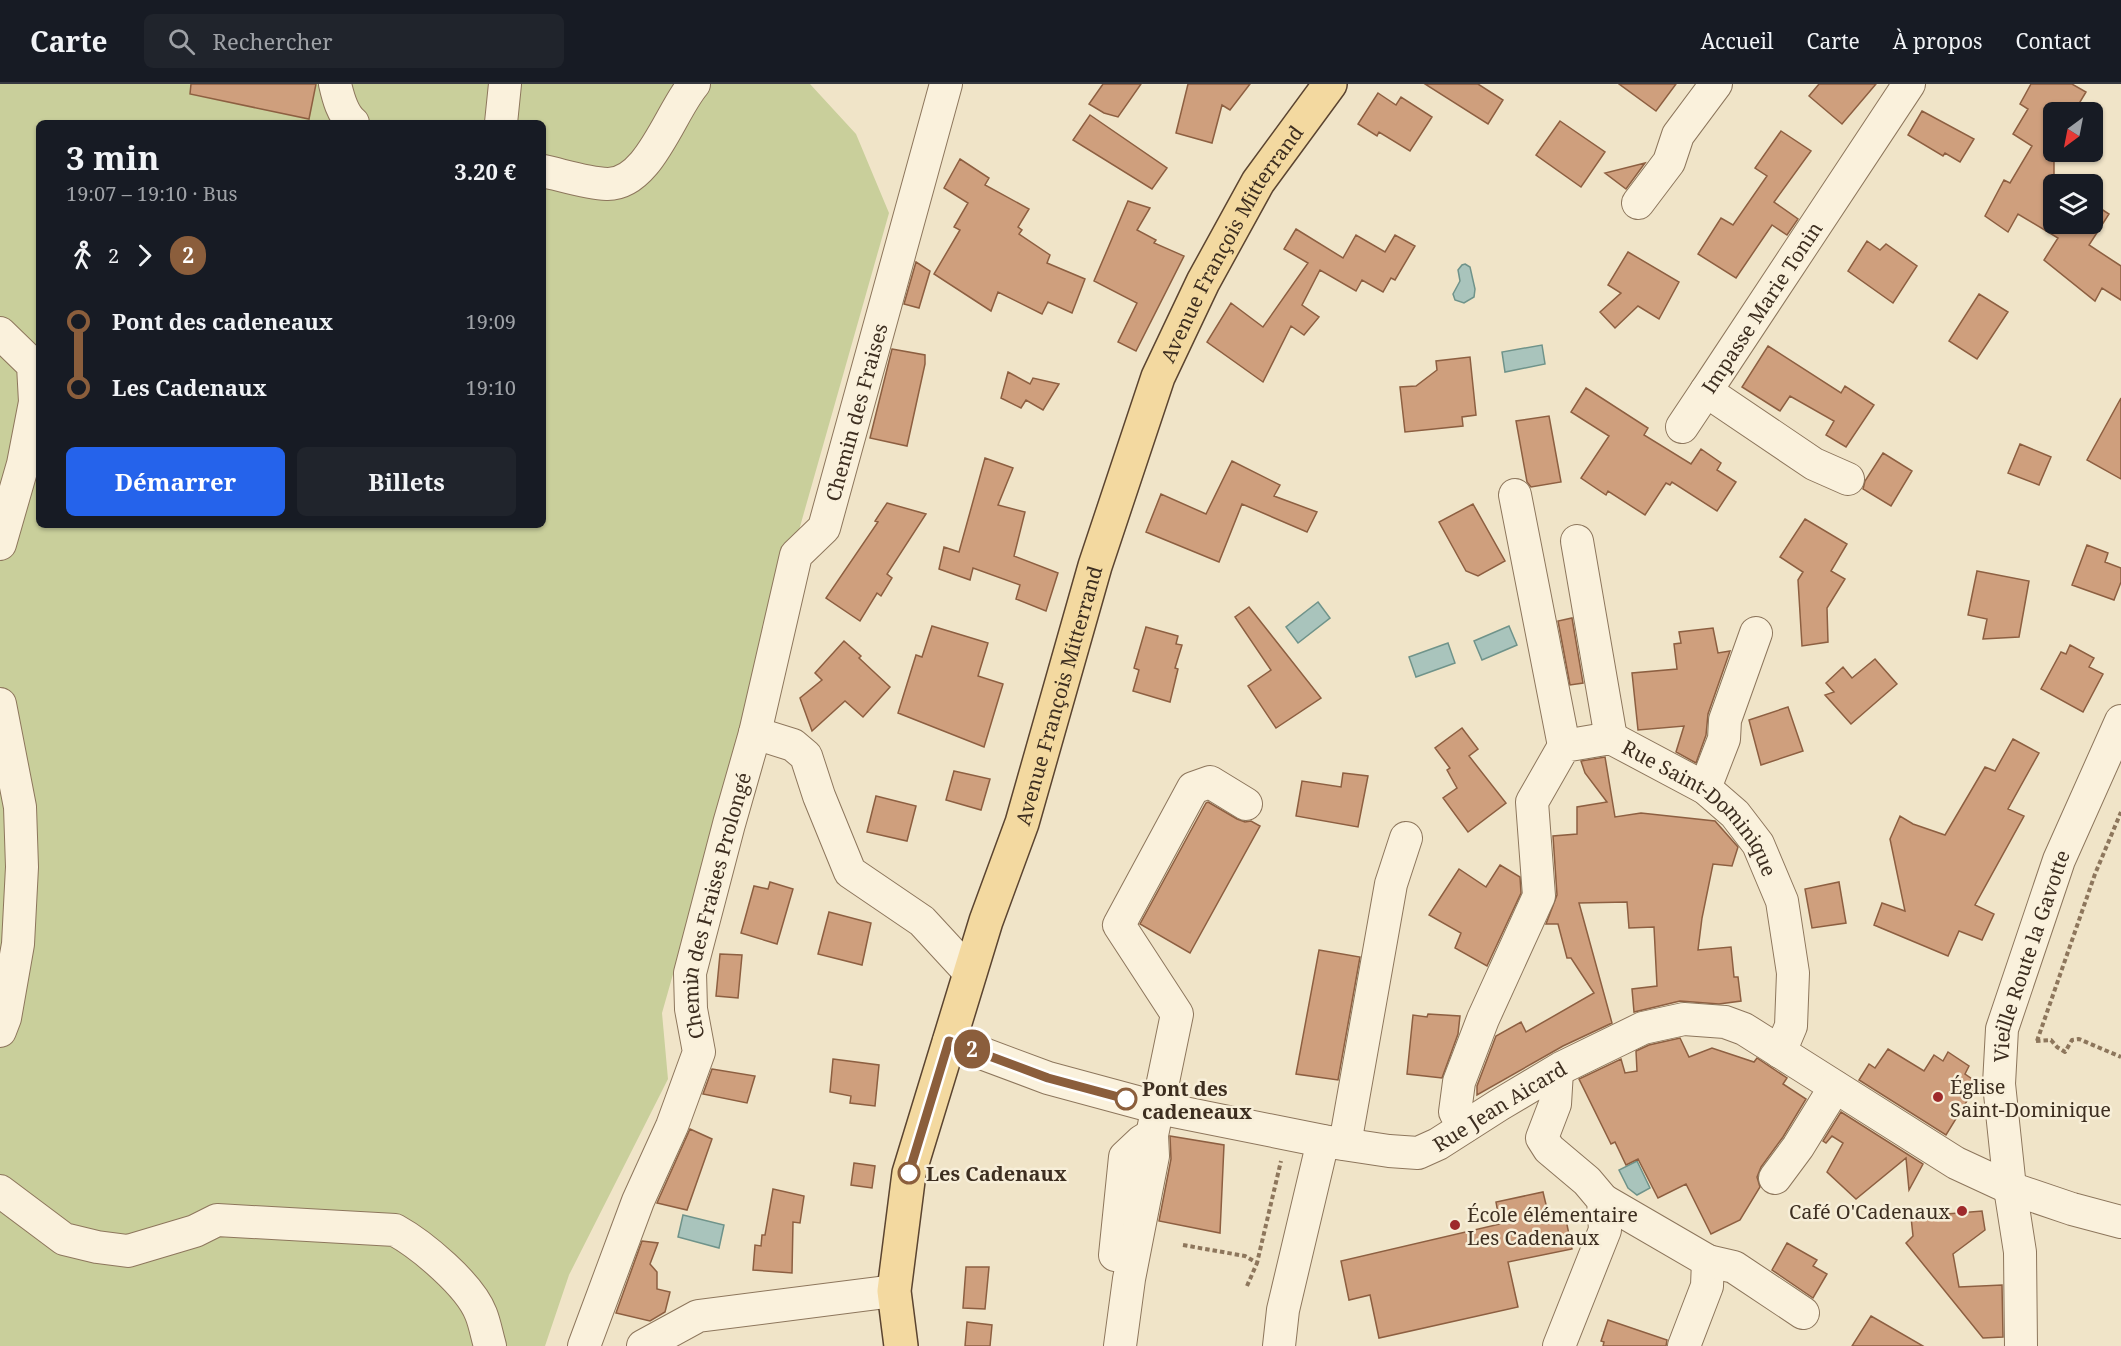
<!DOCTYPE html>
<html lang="fr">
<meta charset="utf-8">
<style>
:root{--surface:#171b24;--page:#20242c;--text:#f1f3f6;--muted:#9ea1a6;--line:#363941;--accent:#2563eb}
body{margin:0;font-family:"Noto Serif",serif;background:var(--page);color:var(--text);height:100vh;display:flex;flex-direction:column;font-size:22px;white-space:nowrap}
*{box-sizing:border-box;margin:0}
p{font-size:20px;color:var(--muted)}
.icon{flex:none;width:33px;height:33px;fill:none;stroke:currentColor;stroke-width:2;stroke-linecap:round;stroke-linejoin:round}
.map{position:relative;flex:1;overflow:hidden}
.side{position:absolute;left:36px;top:36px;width:510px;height:408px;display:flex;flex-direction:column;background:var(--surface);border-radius:9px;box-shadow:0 2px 4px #0004}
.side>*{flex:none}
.badge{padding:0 12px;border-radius:20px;font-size:21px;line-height:39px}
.needle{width:39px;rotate:212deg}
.fabs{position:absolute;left:2043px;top:18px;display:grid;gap:12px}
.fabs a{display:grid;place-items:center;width:60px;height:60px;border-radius:9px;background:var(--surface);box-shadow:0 2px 4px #0004;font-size:30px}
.map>.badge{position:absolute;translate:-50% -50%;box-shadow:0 0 0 3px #fff}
.legs{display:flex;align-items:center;gap:9px;height:66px;padding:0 30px;font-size:20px}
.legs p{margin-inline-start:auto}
.overview{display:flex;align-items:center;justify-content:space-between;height:102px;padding:0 30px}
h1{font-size:33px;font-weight:700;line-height:45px}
.button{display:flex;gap:12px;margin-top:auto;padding:12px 30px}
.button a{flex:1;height:69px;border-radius:9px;background:var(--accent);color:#fff;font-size:24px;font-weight:700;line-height:69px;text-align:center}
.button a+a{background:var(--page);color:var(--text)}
ul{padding:0 30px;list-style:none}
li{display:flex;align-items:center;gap:21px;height:66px;font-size:22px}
li i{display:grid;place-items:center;width:9px;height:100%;margin:0 8px;background:currentColor}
li i::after{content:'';width:15px;height:15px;margin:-8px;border:4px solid;border-radius:50%;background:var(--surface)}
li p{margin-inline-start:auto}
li:first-child i{background:linear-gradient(#0000 50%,currentColor 0)}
li:last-child i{background:linear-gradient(currentColor 50%,#0000 0)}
header{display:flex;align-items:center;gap:36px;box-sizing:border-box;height:84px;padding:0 30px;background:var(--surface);border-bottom:2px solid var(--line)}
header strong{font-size:28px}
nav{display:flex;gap:33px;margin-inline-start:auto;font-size:21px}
.search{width:420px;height:54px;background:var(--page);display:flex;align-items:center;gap:15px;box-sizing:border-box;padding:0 21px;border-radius:9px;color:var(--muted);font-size:22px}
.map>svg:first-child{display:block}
.green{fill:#c9cf9b;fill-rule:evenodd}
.water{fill:#a9c4bc;stroke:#6f938a;stroke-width:1.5}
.building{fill:#cf9f7d;stroke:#8d5f41;stroke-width:1.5}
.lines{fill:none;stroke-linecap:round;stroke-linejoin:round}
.minor-casing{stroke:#8d765c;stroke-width:34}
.major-casing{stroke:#5b4430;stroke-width:36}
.path{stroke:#8d765c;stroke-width:4;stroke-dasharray:4.5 3;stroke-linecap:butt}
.minor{stroke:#faf1dc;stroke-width:32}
.major{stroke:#f3d9a0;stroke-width:33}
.line-1-casing{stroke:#fff;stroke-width:14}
.line-1{stroke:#8b5e3c;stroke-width:9}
.poi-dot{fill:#9e2a2b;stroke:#f7eed8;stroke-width:2}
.stop-1-dot{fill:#fff;stroke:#8b5e3c;stroke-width:3}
.labels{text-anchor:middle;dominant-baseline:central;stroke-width:5;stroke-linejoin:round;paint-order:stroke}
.street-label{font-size:20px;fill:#3d2e20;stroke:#f7eed8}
.poi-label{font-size:20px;fill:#3d2e20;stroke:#f7eed8;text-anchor:start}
.stop-label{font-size:20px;font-weight:bold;fill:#3d2e20;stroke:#f7eed8;text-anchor:start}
</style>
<header>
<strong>Carte</strong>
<div class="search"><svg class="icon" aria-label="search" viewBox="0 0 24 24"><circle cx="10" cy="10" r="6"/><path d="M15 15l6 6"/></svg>Rechercher</div>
<nav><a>Accueil</a><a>Carte</a><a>À propos</a><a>Contact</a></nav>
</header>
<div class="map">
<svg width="2121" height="1262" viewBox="0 0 2121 1262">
<rect width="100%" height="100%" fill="#f0e4c8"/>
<!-- green -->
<path class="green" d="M0,0h810l46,50 33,79 -227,800 6,66 -99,196 -24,71h-545zM39,39h504v402h-504z"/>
<!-- water -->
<path class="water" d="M1465,180l5,3 5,22 -1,8 -10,6 -9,-3 -2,-6 7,-13 -2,-11 4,-5z
M1542,261l3,19 -40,8 -3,-20z
M1318,518l12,16 -32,25 -12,-16z
M1509,542l8,19 -35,15 -8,-19z
M1448,559l7,20 -39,14 -7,-20z
M1637,1077l13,27 -13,7 -9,-7 -9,-18z
M683,1131l41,10 -5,23 -41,-11z"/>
<!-- building -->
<path class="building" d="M191,0h125l-7,35 -119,-25z
M1103,0h38l-23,33 -14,-4 -15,-9z
M1188,0h62l-20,26 -8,-5 -10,38 -36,-10z
M1425,0h53l25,16 -15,24z
M1619,0h57l-20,27z
M1819,0h57l-34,40 -33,-28z
M2031,0h41l14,8 -12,20h-20v67l9,5h-9v40h38v-21l17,11 -20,31 32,21v34l-19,-12 -7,13 -51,-41 14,-22 -40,-24 -10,18 -23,-16 19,-36 6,3 22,-37 -19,-12 15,-25 -8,-5z
M1378,9l18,12 5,-8 31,20 -22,34 -31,-19 -2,4 -19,-12z
M1922,27l52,28 -14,23 -15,-9 -2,3 -35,-21z
M1090,31l77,53 -15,21 -79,-49z
M1560,37l45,31 -24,35 -45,-32z
M1781,47l30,20 -37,51 24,17 -11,16 -15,-10 -36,53 -38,-24 23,-36 12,7 34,-49 -12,-8z
M960,75l29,19 -4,7 44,24 -11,18 4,3 -3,4 31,21 -3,8 38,16 -13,34 -24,-11 -6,12 -44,-22 -7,19 -57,-37 26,-44 -6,-3 14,-24 -24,-15z
M1645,79l-19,26 -21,-16z
M1128,117l22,7 -13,22 19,10 -2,3 30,13 -48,95 -18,-9 19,-39 -43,-22z
M1296,145l47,29 13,-23 29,17 10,-17 20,11 -20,34 -4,-2 -8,14 -21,-12 -6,11 -36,-21 -18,35 17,12 -15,18 -13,-9 -28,56 -56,-40 24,-39 32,24 45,-64 -24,-14z
M1867,157l13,9 6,-6 31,22 -24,37 -45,-32z
M1628,168l51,30 -20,37 -21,-13 -23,22 -15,-16 21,-19 -13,-8z
M916,178l14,9 -11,37 -15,-4z
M1979,210l29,18 -31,47 -28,-18z
M1768,262l73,47 4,-7 29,19 -28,42 -20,-12 8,-14 -44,-25 -10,15 -38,-24z
M892,265l33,6v9l-18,82 -37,-8z
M1470,273l6,58 -14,2 1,9 -58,6 -5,-45 16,-1 21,-16 -1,-9z
M1008,288l22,12 3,-6 26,6 -16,26 -17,-10 -5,8 -20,-10z
M1586,304l62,40 -4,7 47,29 10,-15 20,14 -4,7 19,12 -19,29 -45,-29 -2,3 -4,-2 -21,32 -37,-24 -2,4 -25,-17 28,-42 -38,-24z
M2121,314v81l-34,-19z
M1549,332l12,66 -30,5 -4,-5 -11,-61z
M2020,360l31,13 -12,28 -31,-12z
M1883,369l29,18 -21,35 -28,-17 2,-8z
M985,374l28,10 -15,37 27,7 -11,44 44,17 -12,38 -30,-12 4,-14 -47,-17 -3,12 -31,-11 5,-22 15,5z
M1232,377l48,24 -6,11 43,16 -10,20 -65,-28 -23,58 -73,-30 15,-38 45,20z
M887,419l39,11 -39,60 5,4 -11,18 -4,-3 -17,28 -34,-23 52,-76 -3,-1z
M1473,420l32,57 -27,15 -12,-5 -27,-49z
M1805,435l42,25 -16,27 14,8 -18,29 1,34 -26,4 -4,-66 5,-8 -23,-15z
M2087,461l21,8 -3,9 16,6v14l-7,18 -42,-15z
M1977,487l52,10 -10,56 -36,2 4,-20 -19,-4z
M1249,523l72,91 -45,30 -28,-42 23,-16 -36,-53z
M1572,534l11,65 -13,2 -12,-64z
M932,542l56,17 -10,33 25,8 -19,63 -86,-34 18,-58 6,2z
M1146,543l32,9 -2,8 6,1 -7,23 3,1 -8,33 -37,-11 6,-21 -5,-2z
M1713,544l5,25 12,-2 -22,63 -2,21 -10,28 -20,-11 8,-26 -46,4 -6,-57 45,-4 -3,-25 7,-1 -2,-11z
M844,557l17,15 -2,2 31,29 -27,30 -18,-16 -33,30 -12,-33 22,-18 -7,-7z
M2070,561l24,13 -5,9 14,7 -20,38 -42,-23 20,-37 5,2z
M1875,575l22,25 -46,40 -26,-29 9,-3 -8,-9 17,-16 9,11z
M1788,623l15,44 -42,14 -12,-45z
M1462,644l16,21 -9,7 37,47 -38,29 -25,-34 14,-10 -10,-18 3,-2 -15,-20z
M2013,655l26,14 -31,56 16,7 -49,89 19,9 -12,26 -23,-9 -11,25 -74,-31 8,-22 23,8 -15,-72 10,-23 13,8 32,11 40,-68 10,4z
M1605,673l10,60 26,-4 74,8 23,26 -6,19 -19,-2 -11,54 -4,32 33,-3 3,30h4l3,24 -22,3 -39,-3 -46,11 -2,-23 25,-3 -3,-59 -25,1 -2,-26 -48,1 33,120 -49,23 -86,49v-9l19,-50 25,-14 5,10 68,-39 -23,-35h-4l-9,-34h-12l11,-29 -4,-59 24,-2v-27l30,-5 -22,-29 -4,-12z
M954,687l36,8 -9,31 -35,-10z
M1343,689l25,3 -10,51 -62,-11 6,-35 39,6z
M876,712l40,10 -9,35 -40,-9z
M1208,718l29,17 8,3 6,-1 9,5 -70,127 -50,-29 66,-121z
M1500,781l20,12 1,16 -34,73 -32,-18 6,-15 -32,-18 30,-46 27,18z
M770,798l23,7 -16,55 -36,-11 13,-47 14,3z
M1839,798l7,41 -34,5 -7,-39z
M829,828l42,11 -9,42 -44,-11z
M1319,866l41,7 -22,123 -42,-6z
M720,870l22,1 -4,43 -22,-2z
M1428,930l32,2 -2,18 -16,44 -35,-4 6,-59 14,2z
M1680,954l9,19 23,-9 42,14 3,-4 30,20 -4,6 23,15 -23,38 -22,30 -4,10 3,10 -20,33 -29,14 -25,-50 -28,14 -20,-39 -12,6 -11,-23 -4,2 -32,-65 42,-20 4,14 12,-2 -1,-20 13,-6z
M1888,965l36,22 10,-16 9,6 5,-9 21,14 -4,8 13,9 -32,52 -87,-55 10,-16 6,4z
M833,975l46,6 -4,41 -25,-3 1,-7 -21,-4z
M712,985l43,7 -8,27 -44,-9z
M1841,1028l82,52 -14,26 -3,-32 -50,41 -29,-27 16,-29 -11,-7 -6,7 -3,-2z
M690,1045l22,10 -25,71 -30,-7z
M1170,1052l54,9 -4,88 -61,-12 12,-62z
M854,1079l21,3 -3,22 -21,-3z
M773,1105l31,7 -4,27 -7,-1 -1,51 -39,-3 2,-25 6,1 1,-11h3z
M1543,1108l5,21 16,-3 8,39 -64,13 10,45 -139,31 -9,-43 -21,5 -8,-39 159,-37 -4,-22z
M1982,1127l3,19 -32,24 6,33 43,-2 1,52 -20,1 -77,-95 7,-7 -2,-19z
M642,1157l16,2 -8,21 7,8v17l13,3 -5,20 -15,9 -34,-8z
M1787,1159l30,17 -4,6 14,8 -14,24 -41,-28z
M966,1183h23l-4,42 -22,-1z
M1871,1232l52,30h-71z
M1608,1236l59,20 -1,6h-63l1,-4 -3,-1z
M967,1238l25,3 -2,21h-25z"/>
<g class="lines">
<defs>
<g id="minor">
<path d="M335,0c3,13 7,30 18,39"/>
<path d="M501,39l4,-39"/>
<path d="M543,87c19,4 44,12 64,13 42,1 63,-72 87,-100"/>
<path d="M1638,119l31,-41 9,-27 38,-51"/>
<path d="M1682,343l24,-36"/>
<path id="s1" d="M1848,395l-34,-15 -108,-73 203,-307"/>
<path d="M1515,411l49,251"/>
<path d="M1577,457l34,197"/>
<path d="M0,460l23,-80 12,-62 -2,-37 -33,-32"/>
<path d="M0,620l20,103 2,60 -4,77 -13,74 -5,13"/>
<path d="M755,649l38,12 13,11 13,40 31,76 72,49 48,52"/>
<path d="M1705,704l19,-49 1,-19 31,-87"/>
<path id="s2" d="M949,957l99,37 111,30 164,33 66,10 29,2 20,-9 61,-39 62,-37 82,-40 41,-9 41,3 19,7 212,134 54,25 62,21 49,13"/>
<path d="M1557,987l-2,33 -13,34 7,11 38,32 16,19 2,30 -46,116"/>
<path id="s3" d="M1464,1043l-9,-15 4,-30 24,-63 56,-123 -7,-94 32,-56 47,-8 94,50 30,26 23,30 24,57 11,72 -2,53 -11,26"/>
<path d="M1345,1060l46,-260 15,-46"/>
<path d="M1775,1094l23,-31 37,-60"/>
<path d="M0,1107l64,48 33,8 31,4 67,-20 22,-11 178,10c27,15 75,55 86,84 4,10 6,22 9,32"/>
<path d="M1603,1116l105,61 -1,25 -23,60"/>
<path d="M1115,1171l10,-98 17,-16 10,-6"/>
<path d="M1708,1177l26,6 69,46"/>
<path id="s4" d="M584,1262l54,-145 34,-75 27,-74 -8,-43 -1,-36 39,-149 26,-91 41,-178 28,-27 122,-444"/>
<path d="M643,1262l55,-30 196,-25"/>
<path d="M1120,1262l9,-67 24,-123 -1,-21 25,-121 -58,-89 74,-137 17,-6 36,22"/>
<path d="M1279,1262l4,-36 40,-169"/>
<path id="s5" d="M2021,1262l-1,-94 -10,-64 -11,-104 3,-55 57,-169 62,-139"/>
</g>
<g id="major">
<path id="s6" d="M901,1262l-7,-55 15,-118 77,-252 36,-98 73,-257 63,-189 45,-95 55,-100 72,-98"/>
</g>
</defs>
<!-- minor casing -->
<use href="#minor" class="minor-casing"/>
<!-- major casing -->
<use href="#major" class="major-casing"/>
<!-- path -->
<path class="path" d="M2036,957l15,-1 6,7 8,5 7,-12 7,-1 42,18
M2037,957l58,-167 26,-62
M1183,1161l62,11 12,7 24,-102
M1247,1202l10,-23"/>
<!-- minor -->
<use href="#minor" class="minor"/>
<!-- major -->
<use href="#major" class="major"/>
</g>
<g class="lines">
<defs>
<path id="line-1" d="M909,1089l40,-132 99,37 78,21"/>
</defs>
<!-- line-1 casing -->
<use href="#line-1" class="line-1-casing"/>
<!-- line-1 -->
<use href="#line-1" class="line-1"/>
</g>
<!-- markers -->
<g class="poi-dot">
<circle cx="1938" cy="1013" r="6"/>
<circle cx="1962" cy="1127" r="6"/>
<circle cx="1455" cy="1141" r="6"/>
</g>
<g class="stop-1-dot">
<circle cx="1126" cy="1015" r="10"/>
<circle cx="909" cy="1089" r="10"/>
</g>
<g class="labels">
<!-- street labels -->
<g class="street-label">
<text stroke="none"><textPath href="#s6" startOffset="1161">Avenue François Mitterrand</textPath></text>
<text stroke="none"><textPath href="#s1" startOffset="268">Impasse Marie Tonin</textPath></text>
<text stroke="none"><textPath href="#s4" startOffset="986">Chemin des Fraises</textPath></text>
<text stroke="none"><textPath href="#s6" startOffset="675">Avenue François Mitterrand</textPath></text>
<text stroke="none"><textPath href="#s3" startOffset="573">Rue Saint-Dominique</textPath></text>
<text stroke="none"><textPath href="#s4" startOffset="466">Chemin des Fraises Prolongé</textPath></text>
<text stroke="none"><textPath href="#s5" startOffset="396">Vieille Route la Gavotte</textPath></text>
<text stroke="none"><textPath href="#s2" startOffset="578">Rue Jean Aicard</textPath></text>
</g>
<!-- poi labels -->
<g class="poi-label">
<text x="1950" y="1002">Église<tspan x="1950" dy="23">Saint-Dominique</tspan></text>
<text x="1950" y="1127" text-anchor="end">Café O'Cadenaux</text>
<text x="1467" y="1130">École élémentaire<tspan x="1467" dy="23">Les Cadenaux</tspan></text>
</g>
<!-- stop labels -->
<g class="stop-label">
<text x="1142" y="1004">Pont des<tspan x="1142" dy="23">cadeneaux</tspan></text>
<text x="926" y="1089">Les Cadenaux</text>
</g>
</g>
</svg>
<div class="fabs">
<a><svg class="needle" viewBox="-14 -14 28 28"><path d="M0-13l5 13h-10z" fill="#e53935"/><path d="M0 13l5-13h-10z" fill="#9ea1a6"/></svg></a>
<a><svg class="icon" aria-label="layers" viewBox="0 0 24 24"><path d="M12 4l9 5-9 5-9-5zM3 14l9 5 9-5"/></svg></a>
</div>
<b class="badge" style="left:972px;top:965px;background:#8b5e3c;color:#fff">2</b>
<section class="side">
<div class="overview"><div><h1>3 min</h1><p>19:07 – 19:10 · Bus</p></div><b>3.20 €</b></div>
<div class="legs"><svg class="icon" aria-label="walk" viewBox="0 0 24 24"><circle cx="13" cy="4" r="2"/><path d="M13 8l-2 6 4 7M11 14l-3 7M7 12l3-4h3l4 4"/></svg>2<svg class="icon" aria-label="forward" viewBox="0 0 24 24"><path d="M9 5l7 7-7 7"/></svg><b class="badge" style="background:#8b5e3c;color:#fff">2</b></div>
<ul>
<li><i style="color:#8b5e3c"></i><b>Pont des cadeneaux</b><p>19:09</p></li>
<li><i style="color:#8b5e3c"></i><b>Les Cadenaux</b><p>19:10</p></li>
</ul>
<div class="button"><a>Démarrer</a><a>Billets</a></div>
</section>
</div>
